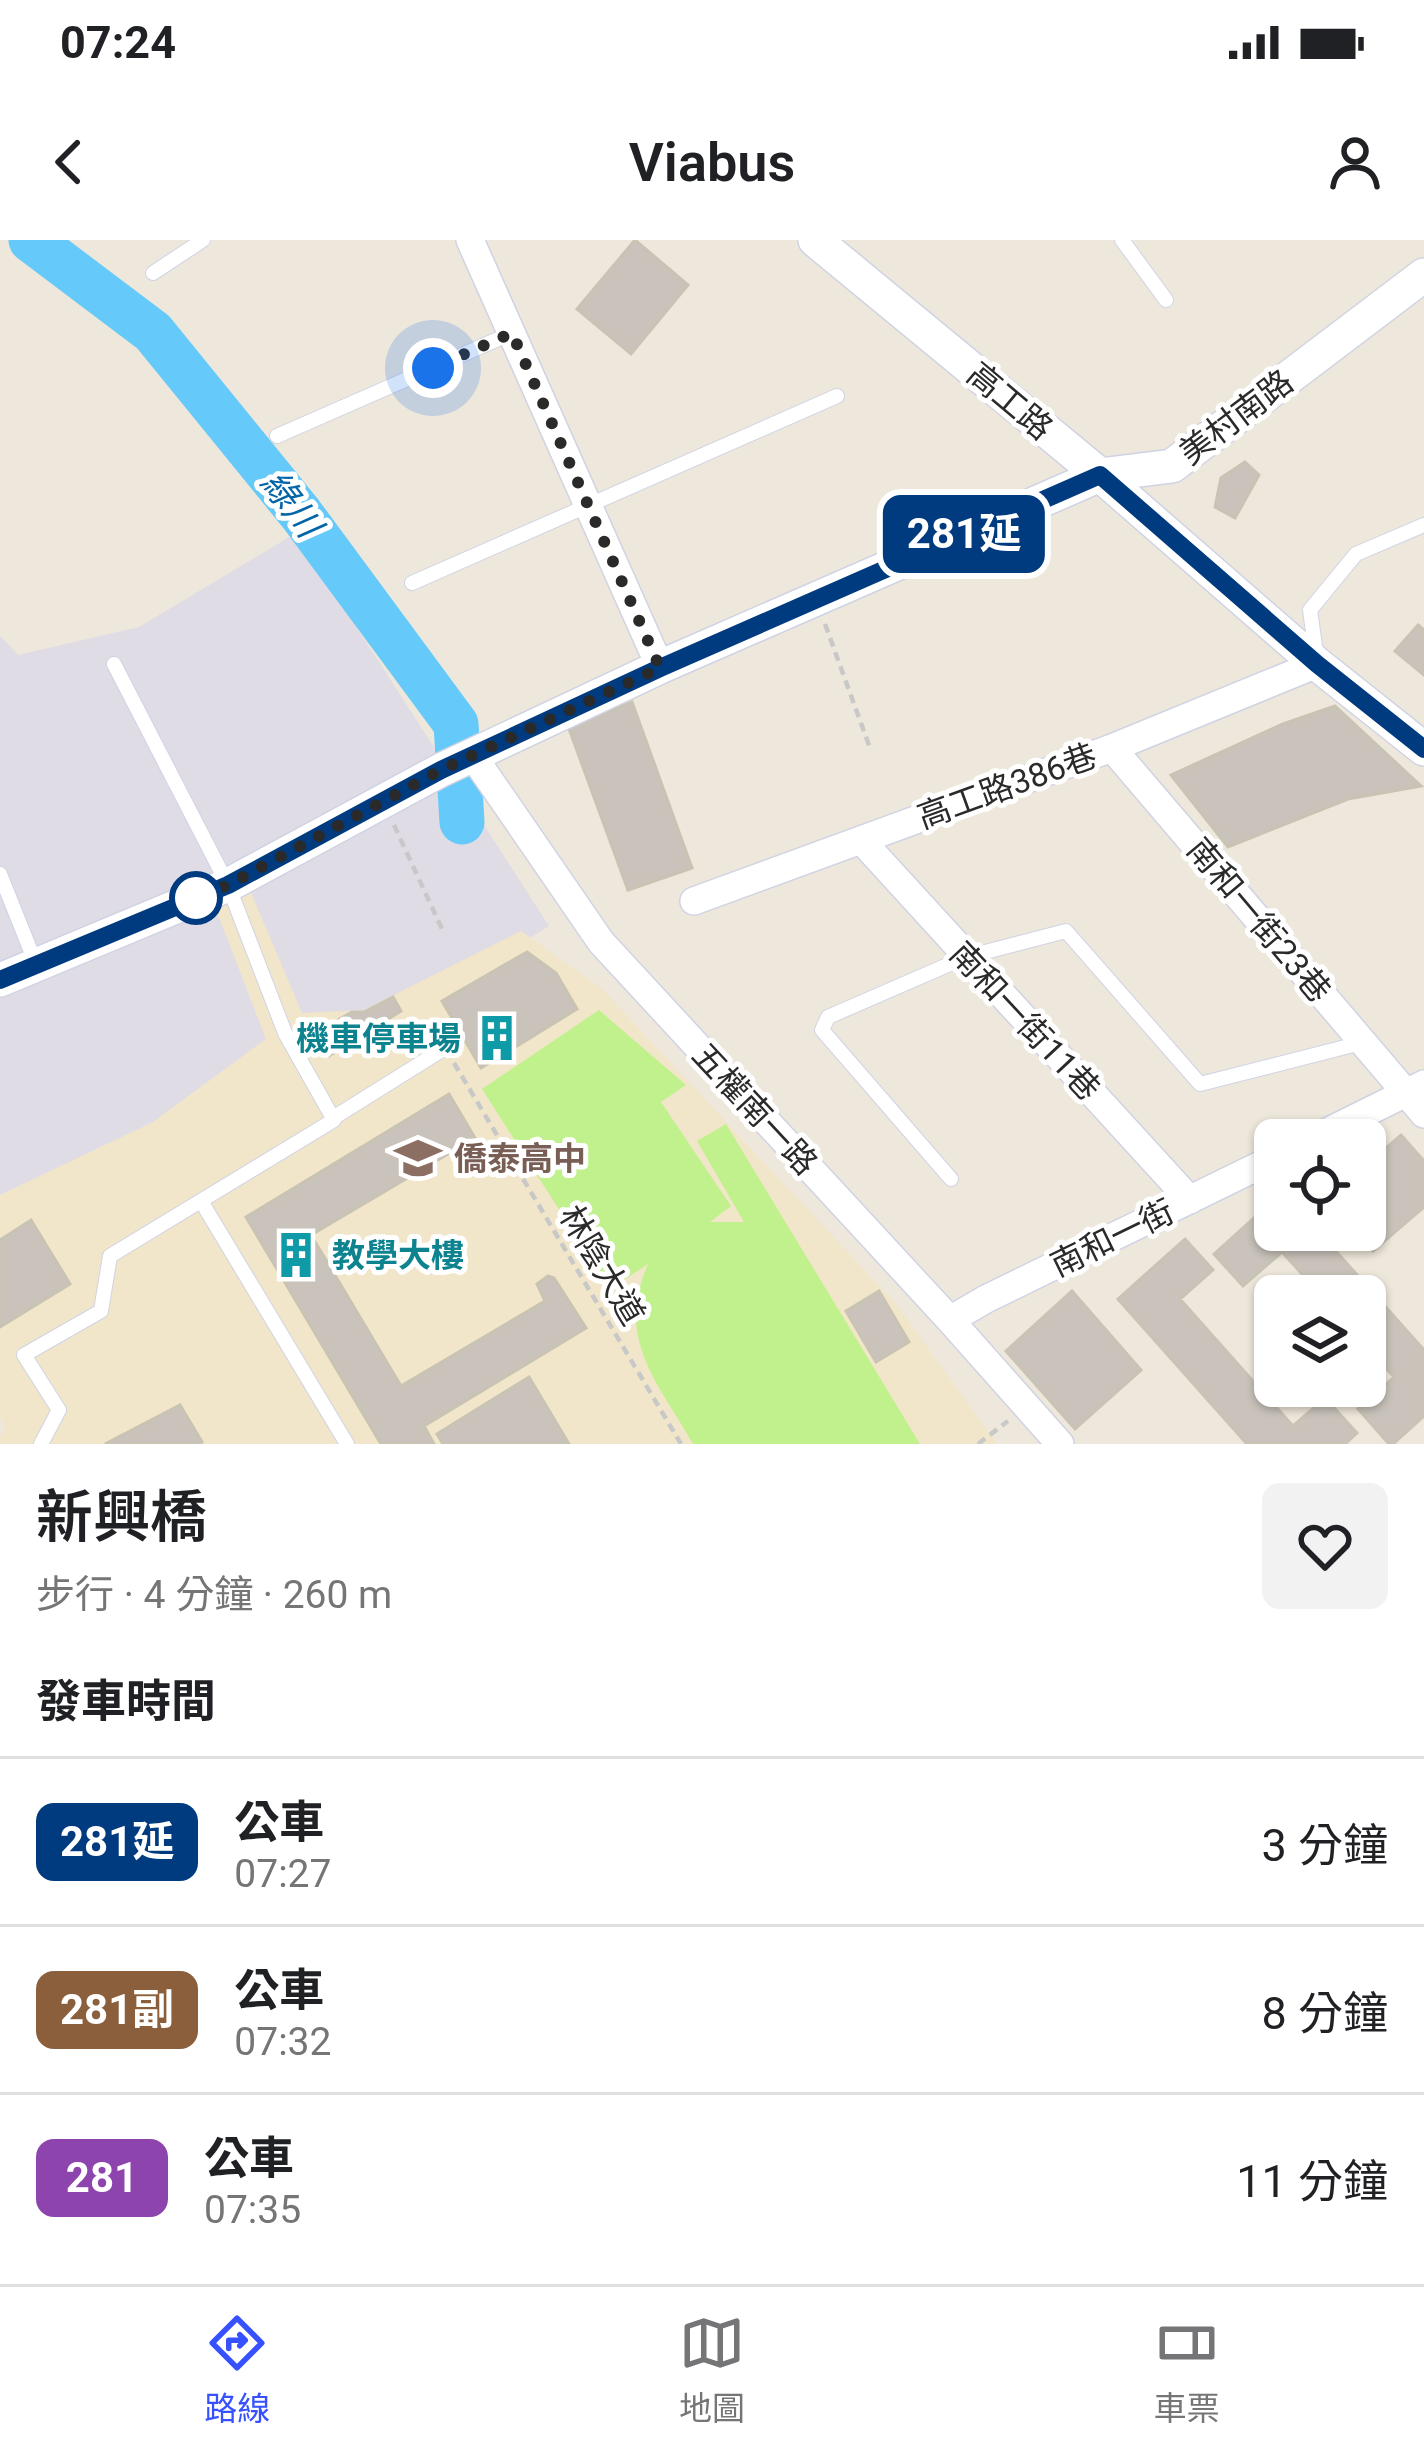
<!DOCTYPE html>
<html lang="zh-TW">
<meta charset="utf-8">
<style>
:root{--surface:#fff;--page:#f2f2f2;--text:#202124;--muted:#757577;--line:#e0e0e0;--accent:#3751ff}
body{margin:0;font-family:Roboto,"Noto Sans TC",sans-serif;background:var(--page);color:var(--text);height:100vh;display:flex;flex-direction:column;font-size:45px;white-space:nowrap}
*{box-sizing:border-box;margin:0}
p{font-size:39px;color:var(--muted)}
.icon{flex:none;width:66px;height:66px;fill:none;stroke:currentColor;stroke-width:2;stroke-linecap:round;stroke-linejoin:round}
.map{position:relative;height:1204px;overflow:hidden}
.drawer{display:flex;flex-direction:column;background:var(--surface);flex:1}
.drawer>*{flex:none}
.badge{padding:0 24px;border-radius:18px;font-size:42px;line-height:78px}
.tools{position:absolute;left:1254px;top:879px;display:grid;gap:24px}
.tools a{display:grid;place-items:center;width:132px;height:132px;border-radius:18px;background:var(--surface);box-shadow:0 3px 9px #0004;font-size:60px}
.you{position:absolute;width:60px;height:60px;margin:-30px;border:9px solid #fff;border-radius:50%;background:#1a73e8;box-shadow:0 0 0 18px #1a73e833}
.map>.badge{position:absolute;translate:-50% -50%;box-shadow:0 0 0 6px #fff}
h2{padding:0 36px;font-size:45px;line-height:108px}
.round{display:grid;place-items:center;flex:none;width:126px;height:126px;border-radius:18px;background:var(--page)}
.head{display:flex;align-items:center;justify-content:space-between;height:204px;padding:0 36px}
h1{font-size:57px;font-weight:600;line-height:90px}
ul{padding:0;list-style:none}
li{display:flex;align-items:center;gap:36px;height:168px;padding:0 36px;border-top:3px solid var(--line)}
li div{flex:1}
li b{display:block;font-size:45px}
li em{font-style:normal}
li .badge{min-width:132px;font-weight:700;text-align:center}
.status{display:flex;justify-content:space-between;align-items:center;height:84px;padding:0 60px;background:var(--surface);direction:ltr}
.status svg{height:33px;fill:currentColor}
header{display:flex;justify-content:space-between;align-items:center;height:156px;padding:0 36px;background:var(--surface);font-size:54px;font-weight:600}
.tab-bar{display:flex;justify-content:space-around;align-items:center;height:168px;border-top:3px solid var(--line);background:var(--surface);font-size:33px;color:var(--muted)}
.tab-bar a{display:grid;justify-items:center;gap:6px}
.tab-bar .active{color:var(--accent)}
.map>svg:first-child{display:block}
.industrial{fill:#dfdce5}
.education{fill:#f1e6c9}
.pitch{fill:#c1f18d}
.lines{fill:none;stroke-linecap:round;stroke-linejoin:round}
.river{stroke:#65c9f9;stroke-width:45}
.building{fill:#c9c3bb;stroke:#c9c3b4;stroke-width:3}
.service-casing{stroke:#d0d3e4;stroke-width:16}
.minor-casing{stroke:#d0d3e4;stroke-width:30}
.tertiary-casing{stroke:#d0d3e4;stroke-width:36}
.path{stroke:#c8c8c8;stroke-width:4.5;stroke-dasharray:9 6;stroke-linecap:butt}
.service{stroke:#fff;stroke-width:14}
.minor{stroke:#fff;stroke-width:27}
.tertiary{stroke:#fff;stroke-width:33}
.line-casing{stroke:#fff;stroke-width:27}
.line{stroke:#003b80;stroke-width:18}
.walk{stroke:#2a2a2a;stroke-width:12;stroke-dasharray:0 21.6}
.stop-dot{fill:#fff;stroke:#003b80;stroke-width:6}
.labels{text-anchor:middle;dominant-baseline:central;stroke-width:10;stroke-linejoin:round;paint-order:stroke}
.street-label{font-size:33px;fill:#2a2a2a;stroke:#fff}
.culture-label{font-size:33px;font-weight:bold;fill:#0d838f;stroke:#fff;text-anchor:end}
.education-label{font-size:33px;font-weight:bold;fill:#785e54;stroke:#fff;text-anchor:start}
.water-label{font-size:36px;font-style:italic;fill:#0265a7;stroke:#fff}
</style>
<div class="status"><b>07:24</b><svg viewBox="0 0 49 12"><path d="M0 12V9h3v3zM5 12V6h3v6zM10 12V3h3v9zM15 12V0h3v12zM26 1h20v11H26zM47 4h2v5h-2z"/></svg></div>
<header><svg class="icon" aria-label="back" viewBox="0 0 24 24"><path d="M15 5l-7 7 7 7"/></svg>Viabus<svg class="icon" aria-label="person" viewBox="0 0 24 24"><circle cx="12" cy="8" r="4"/><path d="M4 21q1-7 8-7t8 7"/></svg></header>
<div class="map">
<svg width="1424" height="1204" viewBox="0 0 1424 1204">
<rect width="100%" height="100%" fill="#eee7db"/>
<!-- industrial -->
<path class="industrial" d="M296,293l253,393 -207,127 -37,100 -305,51v-568l18,19 121,-28z"/>
<!-- education -->
<path class="education" d="M249,648l53,125 62,-3 157,-79 81,58 294,315 101,140h-997v-8l6,-6 -6,-13v-222l153,-73 113,-83 -51,-132z"/>
<!-- pitch -->
<path class="pitch" d="M599,770l87,75 -25,17 70,104 -21,16h34l-47,-81 29,-17 194,320h-227c-36,-63 -78,-105 -45,-180l-38,25 -128,-200z"/>
<g class="lines">
<!-- river -->
<path class="river" d="M31,0l122,92 148,182 155,210 6,98"/>
</g>
<!-- building -->
<path class="building" d="M635,0l53,45 -57,69 -54,-45z
M1245,222l14,13 -24,43 -20,-11 6,-29z
M1418,385l6,5v45l-29,-24z
M632,462l60,166 -64,22 -60,-164z
M1335,466l86,80 -73,13 -120,48 -57,-72 112,-51z
M527,712l29,21 21,36 -96,59 -39,-67z
M393,757l8,14 -72,45 -14,-23 37,-21h12z
M449,854l26,44 -164,97 90,151 144,-85 -8,-17 11,-8 6,2 32,50 -162,98 10,18h-53l-135,-227z
M1401,895l23,26v46l-51,44 -18,-21h10v-64z
M1275,959v31h42l107,120v66l-31,28h-4l-31,-35 36,-32 -29,-32v-49h-43l-40,-44 -39,34 -29,-32z
M31,980l39,64 -70,43v-87z
M1185,999l28,31 -33,29 113,127 32,-28 32,35 -12,11h-98l-129,-145z
M879,1051l30,51 -33,20 -30,-51z
M1072,1051l69,79 -66,59 -69,-78z
M529,1137l40,67h-126l-6,-10z
M180,1165l22,37 -4,2h-93z"/>
<g class="lines">
<defs>
<path id="service" d="M1122,0l44,60
M153,33l50,-33
M277,196l235,-103
M412,343l425,-187
M1316,413l-6,-43 46,-56 68,-29
M0,634l36,90
M333,878l112,-70
M951,939l-129,-149 6,-13 138,-60 100,-26 134,153 161,-41
M201,961l146,243
M41,1204l18,-34 -35,-55 77,-44 9,-55 224,-136 -49,-87 -57,-148 -114,-221"/>
<path id="minor" d="M470,0l190,427
M1112,508l312,366
M473,516l128,186 349,378 110,124
M861,600l329,360
M694,661l418,-153 205,-84
M1311,900l113,-56
M950,1080l36,-21 289,-141"/>
<path id="tertiary" d="M815,0l285,235 217,189 107,85
M0,740l228,-95 213,-115 219,-103 440,-192 72,-9 252,-191"/>
</defs>
<!-- service casing -->
<use href="#service" class="service-casing"/>
<!-- minor casing -->
<use href="#minor" class="minor-casing"/>
<!-- tertiary casing -->
<use href="#tertiary" class="tertiary-casing"/>
<!-- path -->
<path class="path" d="M825,384l45,124
M394,585l48,104
M454,823l227,381
M978,1204l30,-23"/>
<!-- service -->
<use href="#service" class="service"/>
<!-- minor -->
<use href="#minor" class="minor"/>
<!-- tertiary -->
<use href="#tertiary" class="tertiary"/>
</g>
<g class="lines">
<defs>
<path id="line" d="M0,740l228,-95 213,-115 219,-102 440,-193 217,189 107,85"/>
</defs>
<!-- line casing -->
<use href="#line" class="line-casing"/>
<!-- line -->
<use href="#line" class="line"/>
<!-- walk -->
<path class="walk" d="M196,658l-6,3 38,-16 213,-115 219,-102 -148,-335 -79,35"/>
</g>
<!-- icons -->
<defs>
<symbol id="building-bare" viewBox="-9 -9 18 18"><path d="M-4-6H4V6H1V3H-1V6H-4ZM-2.5-4.3h1.7v1.8h-1.7ZM.8-4.3h1.7v1.8H.8ZM-2.5-1h1.7V.8h-1.7ZM.8-1h1.7V.8H.8Z" fill="#0f9aa8" stroke="#fff" stroke-width="2.5" paint-order="stroke"/></symbol>
<symbol id="school-bare" viewBox="-9 -9 18 18"><path d="M0-5L7-2L0 1L-7-2ZM-4 1L0 2.5L4 1V4Q0 6-4 4Z" fill="#8d6e63" stroke="#fff" stroke-width="2.5" paint-order="stroke"/></symbol>
</defs>
<g fill-rule="evenodd">
<use href="#building-bare" x="464" y="765" width="66" height="66"/>
<use href="#school-bare" x="385" y="885" width="66" height="66"/>
<use href="#building-bare" x="263" y="982" width="66" height="66"/>
</g>
<!-- markers -->
<circle class="stop-dot" cx="196" cy="658" r="24"/>
<g class="labels">
<!-- street labels -->
<g class="street-label">
<text transform="translate(1010 161) rotate(40)">高工路</text>
<text transform="translate(1236 177) rotate(-37)">美村南路</text>
<text transform="translate(1007 546) rotate(-20)">高工路386巷</text>
<text transform="translate(1259 680) rotate(50)">南和一街23巷</text>
<text transform="translate(1025 781) rotate(47)">南和一街11巷</text>
<text transform="translate(755 869) rotate(47)">五權南一路</text>
<text transform="translate(1112 998) rotate(-26)">南和一街</text>
<text transform="translate(602 1025) rotate(59)">林陰大道</text>
</g>
<!-- culture labels -->
<g class="culture-label">
<text x="461" y="798">機車停車場</text>
<text x="332" y="1015" text-anchor="start">教學大樓</text>
</g>
<!-- education labels -->
<g class="education-label">
<text x="454" y="918">僑泰高中</text>
</g>
<!-- water labels -->
<g class="water-label">
<text transform="translate(291 264) rotate(52)">綠川</text>
</g>
</g>
</svg>
<div class="tools">
<a><svg class="icon" aria-label="locate" viewBox="0 0 24 24"><circle cx="12" cy="12" r="6"/><path d="M12 2v4M12 18v4M2 12h4M18 12h4"/></svg></a>
<a><svg class="icon" aria-label="layers" viewBox="0 0 24 24"><path d="M12 4l9 5-9 5-9-5zM3 14l9 5 9-5"/></svg></a>
</div>
<div class="you" style="left:433px;top:128px"></div>
<b class="badge" style="left:964px;top:294px;background:#003b80;color:#fff">281延</b>
</div>
<section class="drawer">
<div class="head"><div><h1>新興橋</h1><p>步行 · 4 分鐘 · 260 m</p></div><a class="round"><svg class="icon" aria-label="heart" viewBox="0 0 24 24"><path d="M12 20l-8-8c-3-5 5-10 8-4 3-6 11-1 8 4z"/></svg></a></div>
<h2>發車時間</h2>
<ul>
<li><span class="badge" style="background:#003b80;color:#fff">281延</span><div><b>公車</b><p>07:27</p></div><em>3 分鐘</em></li>
<li><span class="badge" style="background:#8b5e3c;color:#fff">281副</span><div><b>公車</b><p>07:32</p></div><em>8 分鐘</em></li>
<li><span class="badge" style="background:#8e44ad;color:#fff">281</span><div><b>公車</b><p>07:35</p></div><em>11 分鐘</em></li>
</ul>
</section>
<nav class="tab-bar">
<a class="active"><svg class="icon" aria-label="directions" viewBox="0 0 24 24"><path d="M12 3l9 9-9 9-9-9zM9 14v-3h6M13 9l2 2-2 2"/></svg>路線</a>
<a><svg class="icon" aria-label="map" viewBox="0 0 24 24"><path d="M3 6l6-2 6 2 6-2v14l-6 2-6-2-6 2zM9 4v14M15 6v14"/></svg>地圖</a>
<a><svg class="icon" aria-label="tickets" viewBox="0 0 24 24"><path d="M3 7h18v10H3zM15 7v10"/></svg>車票</a>
</nav>
